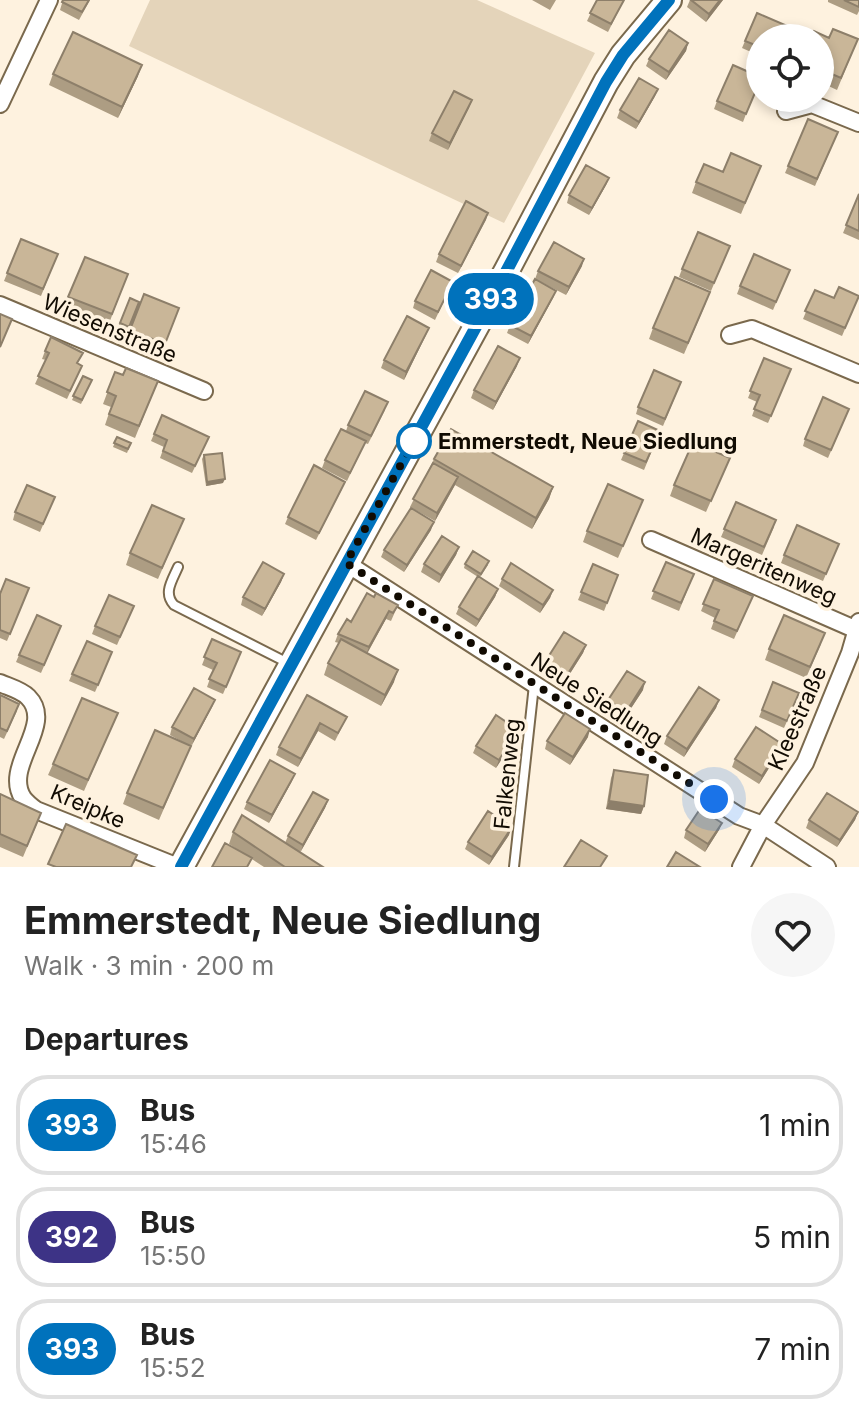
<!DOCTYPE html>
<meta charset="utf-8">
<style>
:root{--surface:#fff;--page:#f6f6f6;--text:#222;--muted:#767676;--line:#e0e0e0}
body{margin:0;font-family:Inter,sans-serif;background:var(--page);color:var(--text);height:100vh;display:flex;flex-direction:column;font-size:30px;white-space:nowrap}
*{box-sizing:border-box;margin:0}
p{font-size:26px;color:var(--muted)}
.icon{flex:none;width:44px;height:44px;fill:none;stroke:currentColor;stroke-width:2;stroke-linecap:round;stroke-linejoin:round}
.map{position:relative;height:867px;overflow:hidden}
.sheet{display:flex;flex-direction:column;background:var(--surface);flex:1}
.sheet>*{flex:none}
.badge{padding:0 16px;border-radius:26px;font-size:28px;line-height:52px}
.fabs{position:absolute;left:746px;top:24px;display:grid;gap:16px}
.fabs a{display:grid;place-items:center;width:88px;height:88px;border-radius:50%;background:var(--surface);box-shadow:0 4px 12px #0003;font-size:40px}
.you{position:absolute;width:40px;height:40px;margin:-20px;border:6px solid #fff;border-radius:50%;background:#1a73e8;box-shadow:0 0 0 12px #1a73e833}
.map>.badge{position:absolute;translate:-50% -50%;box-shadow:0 0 0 4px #fff}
h2{padding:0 24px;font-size:30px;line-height:72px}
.round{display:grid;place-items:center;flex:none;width:84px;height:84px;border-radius:42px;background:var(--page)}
.headline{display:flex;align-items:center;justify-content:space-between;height:136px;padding:0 24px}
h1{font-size:38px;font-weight:700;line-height:60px}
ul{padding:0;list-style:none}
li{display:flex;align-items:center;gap:24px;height:100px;margin:0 16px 12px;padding:0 8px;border:4px solid var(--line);border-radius:32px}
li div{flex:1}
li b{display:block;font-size:30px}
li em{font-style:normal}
li .badge{min-width:88px;font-weight:700;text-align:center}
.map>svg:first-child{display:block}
.green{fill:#e4d4ba}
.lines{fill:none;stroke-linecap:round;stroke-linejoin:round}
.lane-casing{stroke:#7a694d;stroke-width:12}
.street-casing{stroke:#7a694d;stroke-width:20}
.secondary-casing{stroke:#7a694d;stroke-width:28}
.lane{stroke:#fff;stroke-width:8}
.street{stroke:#fff;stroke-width:16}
.secondary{stroke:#fff;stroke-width:24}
.wall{fill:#ad9d83}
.shaded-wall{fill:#8d7f6a}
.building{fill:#c9b698;stroke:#8d7f6a;stroke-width:2}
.line-casing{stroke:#fff;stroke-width:18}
.line{stroke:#0072bc;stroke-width:12}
.walk{stroke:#110b02;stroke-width:8;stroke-dasharray:0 14.4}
.stop-dot{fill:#fff;stroke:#0072bc;stroke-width:4}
.labels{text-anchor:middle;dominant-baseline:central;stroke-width:7;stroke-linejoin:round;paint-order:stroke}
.street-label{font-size:22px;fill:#110b02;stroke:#fef2df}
.stop-label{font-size:22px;font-weight:bold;fill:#110b02;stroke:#fef2df;text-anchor:start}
</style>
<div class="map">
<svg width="859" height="867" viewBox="0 0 859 867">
<rect width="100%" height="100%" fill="#fef2df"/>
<!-- green -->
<path class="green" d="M150,0h327l118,53 -91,170 -375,-177z"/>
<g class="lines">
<defs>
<path id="lane" d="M178,567c-6,14 -15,26 -4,38l116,59
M514,867l20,-182"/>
<path id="street" d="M0,104l49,-104
M786,111l26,-7 47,19
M0,305l204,86
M730,335l22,-6 107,45
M651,540l208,91
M346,563l393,253 24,9 64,42
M0,683c9,4 21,7 28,14 28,28 -26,69 -5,101 3,4 9,9 13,12l142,57
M741,867l22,-42 42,-62 45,-110 9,-31"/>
<path id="secondary" d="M181,867l326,-597 99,-188 17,-27 46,-55"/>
</defs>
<!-- lane casing -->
<use href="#lane" class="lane-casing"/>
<!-- street casing -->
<use href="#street" class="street-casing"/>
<!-- secondary casing -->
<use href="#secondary" class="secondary-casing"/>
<!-- lane -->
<use href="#lane" class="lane"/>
<!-- street -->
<use href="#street" class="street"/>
<!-- secondary -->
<use href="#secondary" class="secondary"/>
</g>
<!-- wall -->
<path class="wall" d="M63,0h27l-11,20 -19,-10z
M532,0h24l-6,10z
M597,0h27l-16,32 -21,-11z
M690,0h33l-17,22 -19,-15z
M828,0h31v11l-2,4 -29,-13z
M760,38v18l-18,-8 3,-7z
M820,38l38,1 -21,51 -17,-8z
M688,43l-2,8 -20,29 -20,-14 3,-7z
M53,74l85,2 -20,42 -69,-33z
M760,77l-17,45 -29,-13 3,-8z
M655,96l-19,33 -19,-11 3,-8z
M472,100l-24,50 -19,-9 3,-8z
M838,132l-23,54 -30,-13 3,-7z
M761,166l-20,48 -49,-21 4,-11z
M609,178l-3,7 -17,30 -22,-12 2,-8z
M859,194v46l-16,-7z
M488,213l-30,60 -22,-11 3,-8z
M21,239l37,15 -17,42 -37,-15z
M727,253l-16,38 -32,-14 3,-8z
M85,257l43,17 -20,52 -44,-18z
M582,266l-16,29 -31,-16 3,-8z
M790,270l-17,40 -36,-16 3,-8z
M453,282l-18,38 -22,-12 2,-7z
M815,290l19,8 25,-2 -17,40 -39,-17z
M556,291l-3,7 -25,46 -21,-11 3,-8z
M144,294l35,14 -17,43 -35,-14z
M130,298l9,4 -12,29 -9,-4z
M706,303l-22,51 -35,-15 4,-11z
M429,328l-25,52 -23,-12 3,-8z
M45,351l33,13 1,9 -12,26 -32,-15 11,-24 -4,-1z
M764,358l24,19 -20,46 -16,-7 5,-14 -9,-4z
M517,366l-24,44 -22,-12 3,-8z
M115,372l8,3 35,6 -23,57 -30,-13 6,-18 -8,-3z
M83,376l9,4 -11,24 -9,-4z
M678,390l-15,36 -27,-12 2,-7z
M849,409l-21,49 -25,-12 2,-7z
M385,410l-17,34 -3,-1 -18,38 -25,-13 3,-8 21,-29 2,-6z
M660,431l-16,39 -23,-10 3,-7z
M154,434l52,10 -14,29 -32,-15 4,-11 -13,-6z
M117,437l14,6 -4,10 -14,-6z
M204,455l19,28 -17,3 -4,-27z
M730,458l-24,54 -36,-16 4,-11z
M434,459l119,28 -4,12 -17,30 -77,-44 -20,36 -25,-14z
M342,489l-26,51 -31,-16 3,-7z
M55,497l-15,35 -27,-12 2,-8z
M643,500l-25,58 -35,-16 4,-11z
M736,502l38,25 -12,28 -41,-18z
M184,519l-26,60 -32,-14 4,-12z
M431,530l-27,42 -23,-15 3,-7z
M459,547l-3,8 -17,28 -18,-11 3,-8z
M836,551l-13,30 -42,-18 3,-8z
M666,562l28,12 -15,37 -28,-12z
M465,564l23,1 -8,12 18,12 -3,8 -19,30 -20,-13 3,-7 19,-30 -14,-9z
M593,564l25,11 -14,36 -26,-11z
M284,574l-3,8 -19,34 -21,-11 2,-8z
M502,579l51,11 -3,8 -10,15 -41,-27z
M714,579l39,17 -19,43 -23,-10 4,-11 -14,-7z
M29,588l-22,53 -7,-3v-44z
M374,597l24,8 -7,16 -5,-2 -19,35 27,28 -13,24 -57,-31 4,-12 11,-20 -4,-1 3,-8z
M131,613l-14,32 -25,-11 3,-8z
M58,634l-17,39 -25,-11 3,-7z
M212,639l26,20 -15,35 -16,-7 6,-17 -11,-5z
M821,644l-15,34 -41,-18 4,-11z
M586,645l-3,8 -19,30 -21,-14 2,-7z
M109,660l-14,32 -26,-11 3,-7z
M773,682l23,19 -12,27 -25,-11z
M643,690l-19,29 -18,-11 2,-8z
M0,695l17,16 -13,28 -4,-2z
M307,695l40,22 -12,24 -17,-10 -20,36 -22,-12 3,-8z
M215,700l-3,7 -21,39 -32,74 -36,-16 4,-11 61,-48 -18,-10 2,-8z
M719,700l-3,8 -32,49 -20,-13 3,-8z
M118,713l-34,78 -36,-16 5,-11z
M518,730l-2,7 -20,31 -23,-15 3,-7z
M588,737l-18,28 -25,-16 2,-8z
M779,752l-20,32 -27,-17 3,-8z
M614,770l30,36 -3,8 -35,-5 5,-31z
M292,781l-23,42 -25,-14 3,-7z
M0,794l37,30 -14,33 -23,-10z
M328,800l-3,8 -25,44 23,15h-59l-35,-23 4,-12 52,11 3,-7z
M858,812l-3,8 -18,27 -31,-19 3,-8z
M722,823l-3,7 -14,22 -21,-14 2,-8z
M509,835l-20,30 -24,-16 3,-7z"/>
<!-- shaded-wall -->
<path class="shaded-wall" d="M720,0h3l-17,22 3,-8z
M688,43l-2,8 -20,29 3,-8z
M142,65l-4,11 -20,42 4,-11z
M658,89l-3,7 -19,33 3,-7z
M472,100l-3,8 -21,42 2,-7z
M609,178l-3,7 -17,30 3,-7z
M488,213l-2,7 -28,53 3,-7z
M584,259l-2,7 -16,29 3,-8z
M556,291l-3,7 -25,46 3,-8z
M429,328l-3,7 -22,45 2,-8z
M520,358l-3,8 -24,44 3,-8z
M458,477l-3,8 -20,36 2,-8z
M225,479l-2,4 -17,3 1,-4z
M553,487l-4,12 -17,30 4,-11z
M434,522l-3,8 -27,42 3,-7z
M459,547l-3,8 -17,28 2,-8z
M284,574l-3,8 -19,34 3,-7z
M498,589l-3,8 -19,30 3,-7z
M553,590l-3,8 -10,15 3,-8z
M389,611l-3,8 -20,36 3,-8z
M586,645l-3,8 -19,30 3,-8z
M398,670l-4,12 -13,24 4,-11z
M645,682l-2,8 -19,29 2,-7z
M215,700l-3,7 -21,40 3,-8z
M719,700l-3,8 -32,49 3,-8z
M320,723l-2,8 -20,36 3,-8z
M590,729l-2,8 -18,28 3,-8z
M518,730l-2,7 -20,31 3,-8z
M782,744l-3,8 -20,32 3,-8z
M295,774l-3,7 -23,42 3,-8z
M328,800l-3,8 -25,45 3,-8z
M609,801l35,5 -3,8 -35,-5z
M858,812l-3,8 -18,27 3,-7z
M722,823l-3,7 -14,22 3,-8z
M512,827l-3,8 -20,30 3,-8z"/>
<!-- building -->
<path class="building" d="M63,0h26l-7,12 -20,-10z
M597,0h27l-13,24 -21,-11z
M691,0h29l-11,14z
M844,0h15v7z
M757,13l35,15 -4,10h-28v9l-15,-6z
M833,29l25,10 -17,39 -21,-9v-31h-9l3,-7 15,7z
M669,30l19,13 -19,29 -20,-13z
M73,32l69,33 -20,42 -69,-33z
M733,65l27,12v4l-14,33 -29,-13z
M639,78l19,11 -19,33 -19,-12z
M454,91l18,9 -22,43 -18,-10z
M808,119l30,13 -21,47 -29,-13z
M731,153l30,13 -16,37 -49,-21 8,-18 19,8z
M586,165l23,13 -17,30 -23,-13z
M859,194v37l-13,-6z
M466,201l22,12 -27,53 -22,-12z
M698,232l32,14 -16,37 -32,-14z
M21,239l37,15 -15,35 -36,-16z
M554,242l30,17 -15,28 -31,-16z
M754,254l36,16 -14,32 -36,-16z
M85,257l43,17 -16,40 -44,-17z
M431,270l22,12 -15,30 -23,-11z
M675,277l35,15 -22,51 -35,-15z
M535,279l21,12 -25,45 -21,-11z
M839,287l20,9 -14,32 -40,-17 10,-21 19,8z
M144,294l35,14 -14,36 -35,-14z
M130,298l9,4 -10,25 -9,-4z
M0,314l12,5 -12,28z
M407,316l22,12 -23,44 -22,-12z
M51,337l32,16 -6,10 5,3 -12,25 -32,-15 11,-23 -4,-2z
M498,346l22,12 -24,44 -22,-12z
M764,358l27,11 -20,47 -17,-7 6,-14 -10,-4z
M126,368l32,13 -19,45 -30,-12 7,-18 -9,-4 8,-20 8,3z
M654,370l27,12 -16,37 -27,-12z
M83,376l9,4 -10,20 -9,-4z
M365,391l23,11 -17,34 -23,-11z
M823,397l26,12 -18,41 -26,-11z
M162,415l47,22 -14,29 -32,-15 4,-11 -13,-6z
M638,421l22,10 -14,31 -22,-9z
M341,429l25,12 -16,32 -25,-13z
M451,429l102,58 -17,31 -102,-59z
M117,437l14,6 -3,6 -14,-6z
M693,442l37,16 -19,43 -37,-16z
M222,453l3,26 -18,3 -3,-27z
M433,463l25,14 -21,36 -24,-14z
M314,465l31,17 -26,51 -31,-16z
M608,484l35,16 -20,46 -36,-15z
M27,485l28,12 -12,27 -28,-12z
M736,502l40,18 -12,27 -40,-18z
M152,505l32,14 -22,49 -32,-15z
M411,508l23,14 -27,43 -23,-15z
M797,525l42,19 -13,30 -42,-19z
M442,536l17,11 -18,28 -17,-11z
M473,551l16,10 -8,13 -16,-10z
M263,562l21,12 -19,35 -22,-12z
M666,562l28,12 -13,29 -28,-12z
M511,563l42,27 -10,15 -41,-26z
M593,564l25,11 -11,28 -26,-11z
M478,576l20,13 -19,31 -20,-13z
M6,579l23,9 -19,46 -10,-4v-36z
M714,579l39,17 -16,35 -23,-10 5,-11 -16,-6z
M367,593l7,4 2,-4 22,12 -5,8 -4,-2 -20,36 -31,-13 9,-15 4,3z
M109,595l25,11 -14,31 -25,-11z
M37,615l24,11 -17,39 -25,-10z
M784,615l41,18 -15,34 -41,-18z
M564,632l22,13 -19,30 -22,-13z
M212,639l29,13 -15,35 -17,-8 8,-16 -13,-6z
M341,639l57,31 -13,25 -57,-32z
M87,641l25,11 -14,33 -26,-11z
M627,671l18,11 -19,30 -18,-12z
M773,682l26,11 -12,28 -25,-11z
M699,687l20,13 -32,49 -20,-13z
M194,688l21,12 -21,39 -22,-12z
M0,695l19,9 -12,27 -7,-3z
M307,695l40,22 -9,16 -18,-10 -19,36 -22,-12z
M82,698l36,15 -30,67 -35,-16z
M565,713l25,16 -17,28 -26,-16z
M496,715l22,15 -19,30 -23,-14z
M756,727l26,17 -20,32 -27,-17z
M155,730l36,16 -28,62 -36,-15z
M270,760l25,14 -23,41 -25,-13z
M614,770l34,5 -4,31 -35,-5z
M313,792l15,8 -25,45 -15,-9z
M827,793l31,19 -18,28 -31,-20z
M0,794l41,19 -14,33 -27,-12z
M700,809l22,14 -14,21 -22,-14z
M488,811l24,16 -20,30 -24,-15z
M242,815l81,52h-38l-52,-35z
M66,824l71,31 -6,12h-75l-8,-3z
M581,840l26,16 -7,11h-36z
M225,843l27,15 -5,9h-35z
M676,852l24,15h-33z"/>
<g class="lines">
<defs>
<path id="line" d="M181,867l326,-597 99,-188 17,-27 46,-55"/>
</defs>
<!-- line casing -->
<use href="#line" class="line-casing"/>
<!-- line -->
<use href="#line" class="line"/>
<!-- walk -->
<path class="walk" d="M414,441l-68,122 368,236"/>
</g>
<!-- markers -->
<circle class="stop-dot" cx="414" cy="441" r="16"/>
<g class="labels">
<!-- street labels -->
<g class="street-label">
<text transform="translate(110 328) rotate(23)">Wiesenstraße</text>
<text transform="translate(764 566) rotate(24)">Margeritenweg</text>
<text transform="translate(597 699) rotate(33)">Neue Siedlung</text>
<text transform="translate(797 718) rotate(-66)">Kleestraße</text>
<text transform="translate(507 774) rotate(-84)">Falkenweg</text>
<text transform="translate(88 806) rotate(23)">Kreipke</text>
</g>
<!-- stop labels -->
<g class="stop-label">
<text x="438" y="441">Emmerstedt, Neue Siedlung</text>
</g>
</g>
</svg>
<div class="fabs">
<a><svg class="icon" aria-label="locate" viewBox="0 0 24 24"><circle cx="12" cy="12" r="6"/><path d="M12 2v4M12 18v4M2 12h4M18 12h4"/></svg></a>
</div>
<div class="you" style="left:714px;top:799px"></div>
<b class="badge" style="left:491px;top:299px;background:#0072bc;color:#fff">393</b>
</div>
<section class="sheet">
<div class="headline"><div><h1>Emmerstedt, Neue Siedlung</h1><p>Walk · 3 min · 200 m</p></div><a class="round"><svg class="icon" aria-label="heart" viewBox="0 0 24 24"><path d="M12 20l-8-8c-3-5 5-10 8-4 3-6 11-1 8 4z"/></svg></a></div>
<h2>Departures</h2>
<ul>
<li><span class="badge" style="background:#0072bc;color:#fff">393</span><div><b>Bus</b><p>15:46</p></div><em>1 min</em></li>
<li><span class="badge" style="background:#3d3386;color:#fff">392</span><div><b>Bus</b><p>15:50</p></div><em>5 min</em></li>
<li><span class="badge" style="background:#0072bc;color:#fff">393</span><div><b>Bus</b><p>15:52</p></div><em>7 min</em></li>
</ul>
</section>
